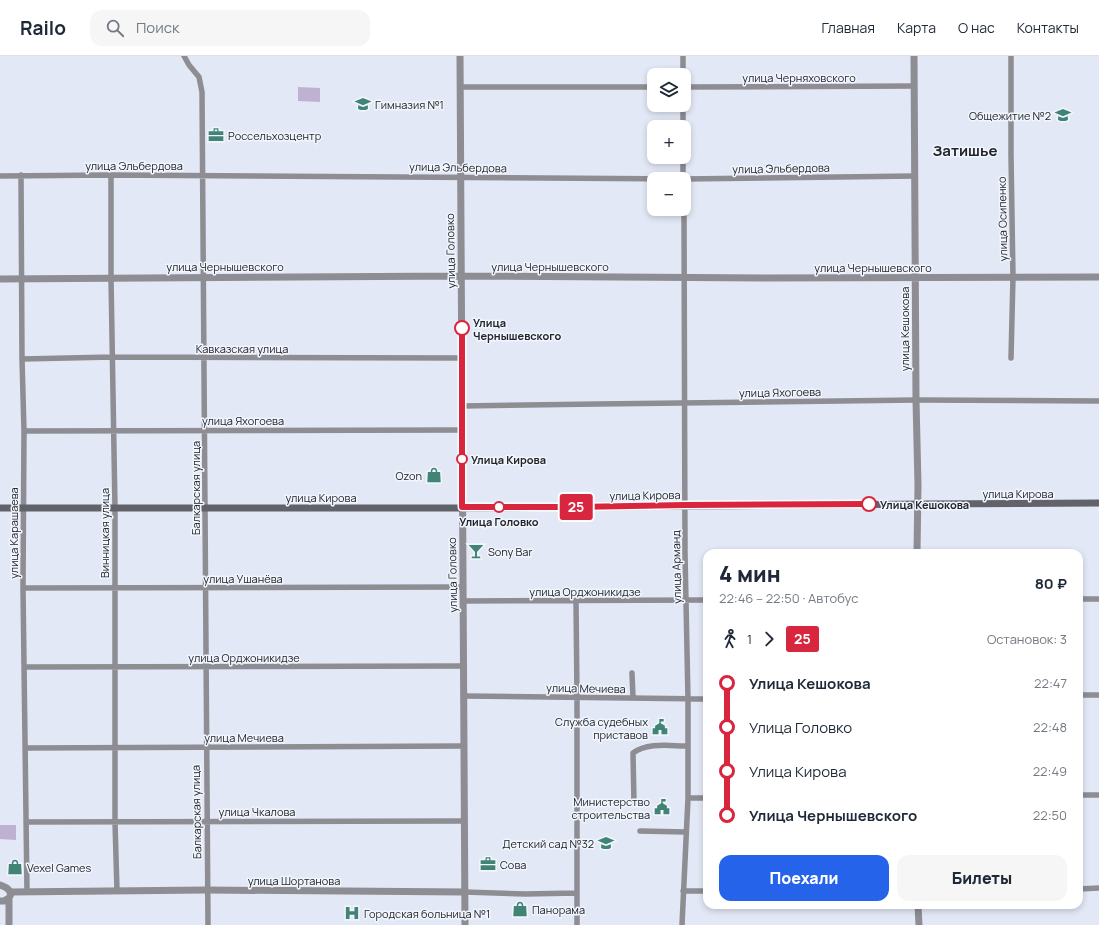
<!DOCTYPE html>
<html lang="ru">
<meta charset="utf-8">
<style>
:root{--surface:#fff;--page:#f6f6f7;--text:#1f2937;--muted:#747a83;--line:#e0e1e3;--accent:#2563eb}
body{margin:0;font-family:Manrope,sans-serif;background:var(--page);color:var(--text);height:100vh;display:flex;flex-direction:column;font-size:15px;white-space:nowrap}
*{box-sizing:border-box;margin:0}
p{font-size:13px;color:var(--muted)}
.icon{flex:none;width:22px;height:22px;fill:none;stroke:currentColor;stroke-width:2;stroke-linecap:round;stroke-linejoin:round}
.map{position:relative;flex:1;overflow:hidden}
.details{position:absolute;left:703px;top:493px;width:380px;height:360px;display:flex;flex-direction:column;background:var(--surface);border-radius:12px;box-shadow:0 2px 6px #0003}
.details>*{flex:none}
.badge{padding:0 8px;border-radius:3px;font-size:14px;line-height:26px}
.buttons{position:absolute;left:647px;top:12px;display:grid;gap:8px}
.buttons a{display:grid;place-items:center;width:44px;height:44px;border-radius:8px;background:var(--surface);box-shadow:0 2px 6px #0003;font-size:20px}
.map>.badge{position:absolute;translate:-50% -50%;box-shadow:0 0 0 2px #fff}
.legs{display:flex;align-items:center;gap:6px;height:44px;padding:0 16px;font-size:13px}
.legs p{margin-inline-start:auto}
.head{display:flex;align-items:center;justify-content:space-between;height:68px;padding:0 16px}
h1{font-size:22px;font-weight:800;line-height:30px}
.cta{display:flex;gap:8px;margin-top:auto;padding:8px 16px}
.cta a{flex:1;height:46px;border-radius:12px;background:var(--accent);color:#fff;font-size:16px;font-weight:800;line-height:46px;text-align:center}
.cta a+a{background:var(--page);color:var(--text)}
ul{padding:0 16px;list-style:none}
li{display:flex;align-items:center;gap:14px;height:44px;font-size:15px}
li i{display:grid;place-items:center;width:6px;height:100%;margin:0 5px;background:currentColor}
li i::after{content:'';width:10px;height:10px;margin:-5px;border:3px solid;border-radius:50%;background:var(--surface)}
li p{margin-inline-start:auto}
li:first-child i{background:linear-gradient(#0000 50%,currentColor 0)}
li:last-child i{background:linear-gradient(currentColor 50%,#0000 0)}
header{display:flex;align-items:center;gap:24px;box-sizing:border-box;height:56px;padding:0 20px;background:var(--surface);border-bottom:1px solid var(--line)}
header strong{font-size:19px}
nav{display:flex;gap:22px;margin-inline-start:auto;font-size:14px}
.search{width:280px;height:36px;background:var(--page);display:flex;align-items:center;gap:10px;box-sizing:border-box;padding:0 14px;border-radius:12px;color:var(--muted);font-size:15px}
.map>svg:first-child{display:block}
.green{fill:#bfb1d2}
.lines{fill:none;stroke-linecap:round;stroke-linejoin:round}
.minor{stroke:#8d8d93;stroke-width:5.5}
.tertiary{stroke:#8d8d93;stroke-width:7}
.secondary{stroke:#62626a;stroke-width:7}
.line-1-casing{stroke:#fff;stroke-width:9}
.line-1{stroke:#d7263d;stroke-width:6}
.stop-1-dot{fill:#fff;stroke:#d7263d;stroke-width:2}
.labels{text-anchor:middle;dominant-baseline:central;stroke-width:3;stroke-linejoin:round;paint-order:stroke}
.street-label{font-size:11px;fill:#222429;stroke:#f1f5fd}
.poi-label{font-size:11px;fill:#222429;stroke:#f1f5fd;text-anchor:start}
.stop-label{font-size:11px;font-weight:bold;fill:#222429;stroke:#f1f5fd;text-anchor:start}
.district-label{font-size:15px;font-weight:bold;fill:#222429;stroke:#f1f5fd}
</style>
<header>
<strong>Railo</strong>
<div class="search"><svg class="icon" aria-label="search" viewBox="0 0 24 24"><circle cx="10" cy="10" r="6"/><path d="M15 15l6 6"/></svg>Поиск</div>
<nav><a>Главная</a><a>Карта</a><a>О нас</a><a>Контакты</a></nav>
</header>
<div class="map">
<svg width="1099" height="869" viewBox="0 0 1099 869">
<rect width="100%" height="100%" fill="#e2e8f5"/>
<!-- green -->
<path class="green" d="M298,31l22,1v14l-22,-1z
M0,769h16v15l-16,-1z"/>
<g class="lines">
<!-- minor -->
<path class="minor" d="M184,0l5,9 10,12 3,15c3,278 3,555 6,833
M1011,0v99l2,122 -2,81
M683,19v-19
M460,31h194
M684,31l230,-1
M683,49v22
M683,101v22
M21,119l1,184 2,72 -1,157 4,304
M111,119v103l4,230v314l2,69
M0,120l111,-1 572,4 232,-3
M22,303l91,-2 349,1
M462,350l136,-2 318,-4 183,1
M24,375l438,-1
M23,532l440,-1
M1079,543h20
M463,545l244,-1
M576,545l1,96v228
M24,611l440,-1
M632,617l1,25
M1079,639h20
M464,640l243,3
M25,692l439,-2
M1079,739h20
M688,742h19
M634,747l-1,-50c15,-11 37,-7 55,-7
M26,766l438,-1
M640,775l46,1
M1079,833l20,-1
M683,835h24
M464,836l61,2 52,-1
M682,869l6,-127v-98l-3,-147 -1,-344"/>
<!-- tertiary -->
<path class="tertiary" d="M460,0l5,869
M914,0l2,344 2,85 -1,68
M0,223l461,-3 303,2 335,-1
M0,829c5,2 9,3 11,9l-2,4v27
M10,836l197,-2 257,2
M0,845h4l5,-3
M918,849l1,20"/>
<!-- secondary -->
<path class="secondary" d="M0,452h474l451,-4 174,-1"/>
</g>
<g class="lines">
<defs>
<path id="line-1" d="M462,272v179h114l109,-2 184,-1"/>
</defs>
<!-- line-1 casing -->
<use href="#line-1" class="line-1-casing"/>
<!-- line-1 -->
<use href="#line-1" class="line-1"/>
</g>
<!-- icons -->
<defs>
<symbol id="school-bare" viewBox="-9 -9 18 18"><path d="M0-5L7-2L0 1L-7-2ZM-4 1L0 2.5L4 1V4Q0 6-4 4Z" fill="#418475" stroke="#f1f5fd" stroke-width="2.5" paint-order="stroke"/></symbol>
<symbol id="university-bare" viewBox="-9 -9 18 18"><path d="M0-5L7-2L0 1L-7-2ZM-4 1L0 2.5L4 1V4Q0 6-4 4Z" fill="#418475" stroke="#f1f5fd" stroke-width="2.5" paint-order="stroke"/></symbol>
<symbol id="office-bare" viewBox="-9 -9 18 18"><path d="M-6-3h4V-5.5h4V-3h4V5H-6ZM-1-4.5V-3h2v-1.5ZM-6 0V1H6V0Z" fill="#418475" stroke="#f1f5fd" stroke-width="2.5" paint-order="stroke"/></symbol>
<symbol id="shop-bare" viewBox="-9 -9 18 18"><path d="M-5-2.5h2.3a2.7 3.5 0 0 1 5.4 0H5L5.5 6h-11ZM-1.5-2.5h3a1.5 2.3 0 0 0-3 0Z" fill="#418475" stroke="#f1f5fd" stroke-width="2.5" paint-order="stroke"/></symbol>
<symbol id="bar-bare" viewBox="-9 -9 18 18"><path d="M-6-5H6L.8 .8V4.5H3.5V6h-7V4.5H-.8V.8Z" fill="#418475" stroke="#f1f5fd" stroke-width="2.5" paint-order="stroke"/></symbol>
<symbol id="civic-bare" viewBox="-9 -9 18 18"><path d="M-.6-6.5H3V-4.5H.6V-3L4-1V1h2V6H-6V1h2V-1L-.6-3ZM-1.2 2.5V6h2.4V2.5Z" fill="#418475" stroke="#f1f5fd" stroke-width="2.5" paint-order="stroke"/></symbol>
<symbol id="hospital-bare" viewBox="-9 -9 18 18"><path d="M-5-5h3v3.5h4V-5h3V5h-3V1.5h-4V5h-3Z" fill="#418475" stroke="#f1f5fd" stroke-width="2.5" paint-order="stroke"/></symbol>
</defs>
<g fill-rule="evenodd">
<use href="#school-bare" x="352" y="37" width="22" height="22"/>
<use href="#university-bare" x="1052" y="48" width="22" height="22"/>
<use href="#office-bare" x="205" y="68" width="22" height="22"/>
<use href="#shop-bare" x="423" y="408" width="22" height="22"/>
<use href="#bar-bare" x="465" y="484" width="22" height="22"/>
<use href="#civic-bare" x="649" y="660" width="22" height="22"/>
<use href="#civic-bare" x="651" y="740" width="22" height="22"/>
<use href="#school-bare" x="595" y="776" width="22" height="22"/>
<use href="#office-bare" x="477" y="797" width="22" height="22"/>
<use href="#shop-bare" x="4" y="800" width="22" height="22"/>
<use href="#shop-bare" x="509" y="842" width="22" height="22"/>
<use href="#hospital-bare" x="341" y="846" width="22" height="22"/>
</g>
<!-- markers -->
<g class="stop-1-dot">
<circle cx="462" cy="272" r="7"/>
<circle cx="462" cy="403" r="5"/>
<circle cx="869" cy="448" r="7"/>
<circle cx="499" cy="451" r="5"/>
</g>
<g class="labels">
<!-- street labels -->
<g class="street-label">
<text x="799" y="21">улица Черняховского</text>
<text x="134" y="109">улица Эльбердова</text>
<text transform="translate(458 111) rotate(1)">улица Эльбердова</text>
<text transform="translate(781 112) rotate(-1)">улица Эльбердова</text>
<text transform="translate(1002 163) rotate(-91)">улица Осипенко</text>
<text transform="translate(450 195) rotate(-91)">улица Головко</text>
<text x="225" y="210">улица Чернышевского</text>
<text x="550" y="210">улица Чернышевского</text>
<text x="873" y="211">улица Чернышевского</text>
<text transform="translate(904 273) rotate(-90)">улица Кешокова</text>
<text x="242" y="292">Кавказская улица</text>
<text transform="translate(780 336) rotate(-1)">улица Яхогоева</text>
<text x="243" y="364">улица Яхогоева</text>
<text transform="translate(195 432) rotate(-90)">Балкарская улица</text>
<text x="1018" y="437">улица Кирова</text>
<text transform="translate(645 439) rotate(-1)">улица Кирова</text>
<text x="321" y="441">улица Кирова</text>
<text transform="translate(13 477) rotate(-90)">улица Карашаева</text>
<text transform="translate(104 477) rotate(-90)">Винницкая улица</text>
<text transform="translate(676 511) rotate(-91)">улица Арманд</text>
<text transform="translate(452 519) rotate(-91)">улица Головко</text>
<text x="243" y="522">улица Ушанёва</text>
<text x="585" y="535">улица Орджоникидзе</text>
<text x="244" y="601">улица Орджоникидзе</text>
<text transform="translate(586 632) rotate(1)">улица Мечиева</text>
<text x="244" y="681">улица Мечиева</text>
<text x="257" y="755">улица Чкалова</text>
<text transform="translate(196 756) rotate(-91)">Балкарская улица</text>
<text x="294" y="824">улица Шортанова</text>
</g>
<!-- poi labels -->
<g class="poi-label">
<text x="375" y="48">Гимназия №1</text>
<text x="1051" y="59" text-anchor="end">Общежитие №2</text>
<text x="228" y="79">Россельхозцентр</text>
<text x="422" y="419" text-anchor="end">Ozon</text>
<text x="488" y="495">Sony Bar</text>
<text x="648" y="665" text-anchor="end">Служба судебных<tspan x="648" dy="13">приставов</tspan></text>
<text x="650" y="745" text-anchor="end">Министерство<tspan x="650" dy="13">строительства</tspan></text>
<text x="594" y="787" text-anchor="end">Детский сад №32</text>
<text x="500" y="808">Сова</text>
<text x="27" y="811">Vexel Games</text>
<text x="532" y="853">Панорама</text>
<text x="364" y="857">Городская больница №1</text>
</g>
<!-- stop labels -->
<g class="stop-label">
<text x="473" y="266">Улица<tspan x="473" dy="13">Чернышевского</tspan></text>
<text x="471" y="403">Улица Кирова</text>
<text x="880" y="448">Улица Кешокова</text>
<text x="499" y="465" text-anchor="middle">Улица Головко</text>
</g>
<!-- district labels -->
<g class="district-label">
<text x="965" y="94">Затишье</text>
</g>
</g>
</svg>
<div class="buttons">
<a><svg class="icon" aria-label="layers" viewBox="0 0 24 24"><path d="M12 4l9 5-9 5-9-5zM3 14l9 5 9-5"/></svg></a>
<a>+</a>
<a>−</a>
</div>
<b class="badge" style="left:576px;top:451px;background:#d7263d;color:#fff">25</b>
<section class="details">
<div class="head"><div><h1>4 мин</h1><p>22:46 – 22:50 · Автобус</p></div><b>80 ₽</b></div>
<div class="legs"><svg class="icon" aria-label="walk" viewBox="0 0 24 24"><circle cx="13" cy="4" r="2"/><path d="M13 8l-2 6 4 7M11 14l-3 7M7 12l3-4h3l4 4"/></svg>1<svg class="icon" aria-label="forward" viewBox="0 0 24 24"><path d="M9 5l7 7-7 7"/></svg><b class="badge" style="background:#d7263d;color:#fff">25</b><p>Остановок: 3</p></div>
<ul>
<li><i style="color:#d7263d"></i><b>Улица Кешокова</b><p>22:47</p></li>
<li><i style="color:#d7263d"></i><span>Улица Головко</span><p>22:48</p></li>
<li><i style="color:#d7263d"></i><span>Улица Кирова</span><p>22:49</p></li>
<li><i style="color:#d7263d"></i><b>Улица Чернышевского</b><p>22:50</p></li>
</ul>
<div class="cta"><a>Поехали</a><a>Билеты</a></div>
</section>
</div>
